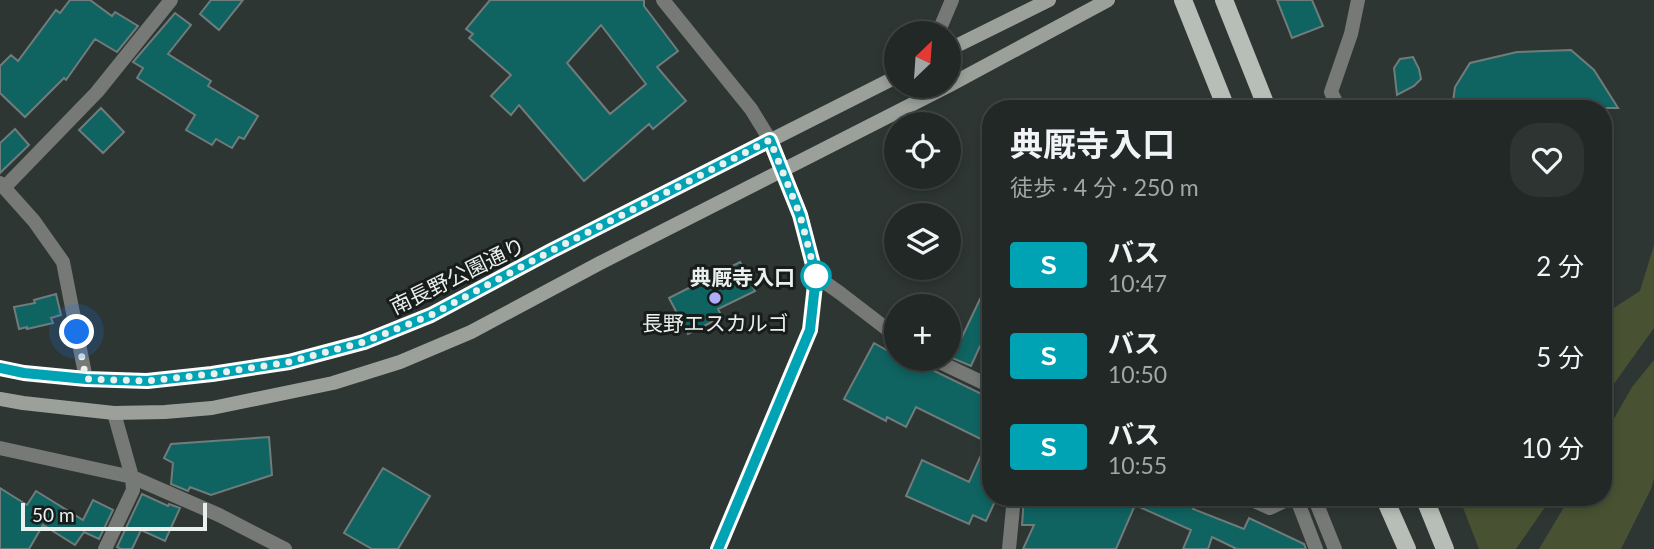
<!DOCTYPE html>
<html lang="ja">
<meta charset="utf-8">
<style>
:root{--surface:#222826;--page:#2e3432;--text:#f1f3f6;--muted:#a2a6a7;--line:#3f4443}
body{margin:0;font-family:Lato,"Noto Sans JP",sans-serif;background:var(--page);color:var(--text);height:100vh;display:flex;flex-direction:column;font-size:26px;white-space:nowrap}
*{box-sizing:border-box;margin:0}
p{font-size:23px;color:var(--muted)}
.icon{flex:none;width:38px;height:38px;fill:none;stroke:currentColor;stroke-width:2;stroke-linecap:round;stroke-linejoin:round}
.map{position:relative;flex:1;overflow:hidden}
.panel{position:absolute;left:982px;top:100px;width:630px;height:406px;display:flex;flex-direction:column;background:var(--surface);border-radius:28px;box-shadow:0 4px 10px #0003,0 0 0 2px var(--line)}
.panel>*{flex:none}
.badge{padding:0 14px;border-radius:5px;font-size:24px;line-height:46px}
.needle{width:46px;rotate:25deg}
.fabs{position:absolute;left:884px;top:21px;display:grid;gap:14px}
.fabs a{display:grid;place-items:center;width:77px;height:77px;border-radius:50%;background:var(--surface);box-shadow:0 4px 10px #0003,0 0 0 2px var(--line);font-size:35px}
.scale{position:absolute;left:21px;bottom:18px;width:186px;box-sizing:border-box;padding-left:7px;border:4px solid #eaf0ee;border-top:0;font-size:19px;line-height:24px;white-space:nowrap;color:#eaf0ee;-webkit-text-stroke:5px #181c1b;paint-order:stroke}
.you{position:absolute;width:35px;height:35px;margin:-18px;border:5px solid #fff;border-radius:50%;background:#1a73e8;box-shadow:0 0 0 10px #1a73e833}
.map>.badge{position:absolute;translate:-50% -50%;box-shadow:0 0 0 4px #fff}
.round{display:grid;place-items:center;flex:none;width:74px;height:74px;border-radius:28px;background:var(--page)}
.headline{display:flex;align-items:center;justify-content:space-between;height:119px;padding:0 28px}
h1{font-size:33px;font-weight:700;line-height:52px}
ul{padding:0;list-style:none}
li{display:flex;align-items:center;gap:21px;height:91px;padding:0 28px}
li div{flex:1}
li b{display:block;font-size:26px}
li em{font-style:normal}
li .badge{min-width:77px;font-weight:700;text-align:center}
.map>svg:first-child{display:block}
.green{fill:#485232}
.building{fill:#0f6361;stroke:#707c7b;stroke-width:2;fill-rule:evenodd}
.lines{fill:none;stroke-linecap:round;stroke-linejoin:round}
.street{stroke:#767976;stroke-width:14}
.secondary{stroke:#9ba09b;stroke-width:14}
.primary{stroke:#b7beb7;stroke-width:18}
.line-casing{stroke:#fff;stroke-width:16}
.line{stroke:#00a3b4;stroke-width:10}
.walk{stroke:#eaf0ee;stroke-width:7;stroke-dasharray:0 12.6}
.stop-dot{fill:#fff;stroke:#00a3b4;stroke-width:3.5}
.poi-dot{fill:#b0aefa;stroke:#181c1b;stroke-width:2.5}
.labels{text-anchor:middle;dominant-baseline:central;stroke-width:6;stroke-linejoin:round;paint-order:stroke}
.street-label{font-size:21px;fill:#eaf0ee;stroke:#181c1b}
.stop-label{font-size:21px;font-weight:bold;fill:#eaf0ee;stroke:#181c1b;text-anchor:end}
.poi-label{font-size:21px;fill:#eaf0ee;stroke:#181c1b}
</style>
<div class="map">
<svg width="1654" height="549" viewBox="0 0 1654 549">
<rect width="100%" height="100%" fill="#2d3632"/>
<!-- green -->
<path class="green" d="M1654,245v83l-51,71v-84l37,-24z
M1654,360v118l-3,11 -30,60h-82l31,-52h33v-59l29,-51z
M1459,497h93l-36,52h-37z"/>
<!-- building -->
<path class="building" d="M70,0h20l22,16 3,-4 23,14 -21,26 -22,-13 -29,41 -2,-2 -39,39 -25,-24v-27l11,-11 7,6 38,-51 4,3z
M211,0h32l-24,30 -19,-16z
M490,0h154v6l34,45 -21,16 29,34 -33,28 -4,-5 -65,57 -65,-76 -8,10 -20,-19 20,-21 -42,-37 4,-4 -7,-5zM601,25l45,59 -36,30 -43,-51z
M1277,0h35l11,26 -31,12z
M175,13l16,12 -23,29 43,27 -3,5 50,30 -14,23 -5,-2 -7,11 -16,-9 -4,6 -26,-15 9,-15 -58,-37 6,-10 -10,-6z
M1571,50l23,20 24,38h-166l3,-21 15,-24 47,-11z
M1413,57l6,12 2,10 -7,7 -17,9 -3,-27 6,-9z
M101,108l23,24 -21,21 -24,-23z
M15,129l14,16 -29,28v-30z
M740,262l15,29 -37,18 4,8 -34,17 -19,-36z
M990,278v73l-10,-5 -9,20 -19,-8z
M56,294l5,21 -10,3 2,5 -26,6v-2l-8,2 -5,-22 21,-4 -1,-3z
M874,343l16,9 1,-3 5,2v8h14l80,39v99h7l-11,24 -13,-6 -4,9 -63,-28 16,-36 47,22 18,-40 -71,-35 -10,20 -19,-10 -1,4 -42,-22z
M269,437l3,38 -61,20 -21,-8 -2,4 -17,-7 2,-21 -9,-5 7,-14z
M383,468l47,28 -32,53h-26l-28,-16z
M0,488l27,17 9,-14 47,29 10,-20 20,10 -14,29 -15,-7 -9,13 -32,-20 -14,24h-29z
M142,494l26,12 1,-2 11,4 -15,33 -24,-11 -9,19h-11l-4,-2z
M1024,497h174l-5,12 51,20 5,-11 55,26 2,5h-72l1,-1 -23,-11 -4,12h-25l8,-19 -56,-25 -19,44h-93l11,-24h-12z"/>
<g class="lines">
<!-- street -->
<path class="street" d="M663,0l88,109 19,31 31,75 15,61 -6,54 -92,219
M938,33l14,-33
M1057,108l5,-3 32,3
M1339,108l-8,-16 20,-58 7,-34
M0,183l34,38 29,41 23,117
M4,188l93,-96 74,-92
M816,276l24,17 56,43
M933,359l57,27
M114,413l18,64 87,38 66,34
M0,448l132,29 1,13 -28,59
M1245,497l25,11 23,-11
M1296,497l20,52
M1314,497l21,52
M1009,549l5,-52"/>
<!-- secondary -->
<path class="secondary" d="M948,50l101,-50
M948,86l160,-86
M0,368l24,5 62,6 61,2 65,-7 77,-12 75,-20 67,-27 120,-64 345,-174
M0,399l23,4 91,10 51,-1 47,-4 121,-25 67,-21 71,-30 129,-69 348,-177"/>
<!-- primary -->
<path class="primary" d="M1183,0l43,108
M1224,0l43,108
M1384,497l23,52
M1424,497l21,52"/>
</g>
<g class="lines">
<defs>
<path id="line" d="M0,368l24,5 62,6 61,2 65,-7 77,-12 75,-20 67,-27 120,-64 219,-111 30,75 16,61 -6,54 -92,219"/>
</defs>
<!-- line casing -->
<use href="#line" class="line-casing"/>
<!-- line -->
<use href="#line" class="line"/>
<!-- walk -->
<path class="walk" d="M77,332l9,47 61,2 65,-7 77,-12 75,-20 67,-27 120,-64 219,-111 30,75 16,61"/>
</g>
<!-- markers -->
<circle class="stop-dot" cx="816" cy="276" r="14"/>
<circle class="poi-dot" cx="715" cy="298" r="7"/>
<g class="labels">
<!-- street labels -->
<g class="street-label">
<text transform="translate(457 275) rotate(-26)">南長野公園通り</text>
</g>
<!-- stop labels -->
<g class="stop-label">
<text x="795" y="276">典厩寺入口</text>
</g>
<!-- poi labels -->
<g class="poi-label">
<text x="715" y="322">長野エスカルゴ</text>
</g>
</g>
</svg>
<div class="fabs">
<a><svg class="needle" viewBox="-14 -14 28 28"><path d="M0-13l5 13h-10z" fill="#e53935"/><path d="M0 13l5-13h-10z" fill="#a2a6a7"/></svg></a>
<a><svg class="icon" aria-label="locate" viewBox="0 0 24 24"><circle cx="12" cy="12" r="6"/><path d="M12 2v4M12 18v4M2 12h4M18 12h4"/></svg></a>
<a><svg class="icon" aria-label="layers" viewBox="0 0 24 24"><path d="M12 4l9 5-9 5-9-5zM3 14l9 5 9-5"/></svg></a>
<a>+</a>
</div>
<div class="scale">50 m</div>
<div class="you" style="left:77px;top:332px"></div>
<section class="panel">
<div class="headline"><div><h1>典厩寺入口</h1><p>徒歩 · 4 分 · 250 m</p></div><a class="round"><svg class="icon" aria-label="heart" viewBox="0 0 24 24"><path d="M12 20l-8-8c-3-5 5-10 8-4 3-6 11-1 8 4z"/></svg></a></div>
<ul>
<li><span class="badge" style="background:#00a3b4;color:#fff">Ｓ</span><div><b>バス</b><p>10:47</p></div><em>2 分</em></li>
<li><span class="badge" style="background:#00a3b4;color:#fff">Ｓ</span><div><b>バス</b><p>10:50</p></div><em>5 分</em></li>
<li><span class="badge" style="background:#00a3b4;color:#fff">Ｓ</span><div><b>バス</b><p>10:55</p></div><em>10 分</em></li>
</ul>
</section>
</div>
